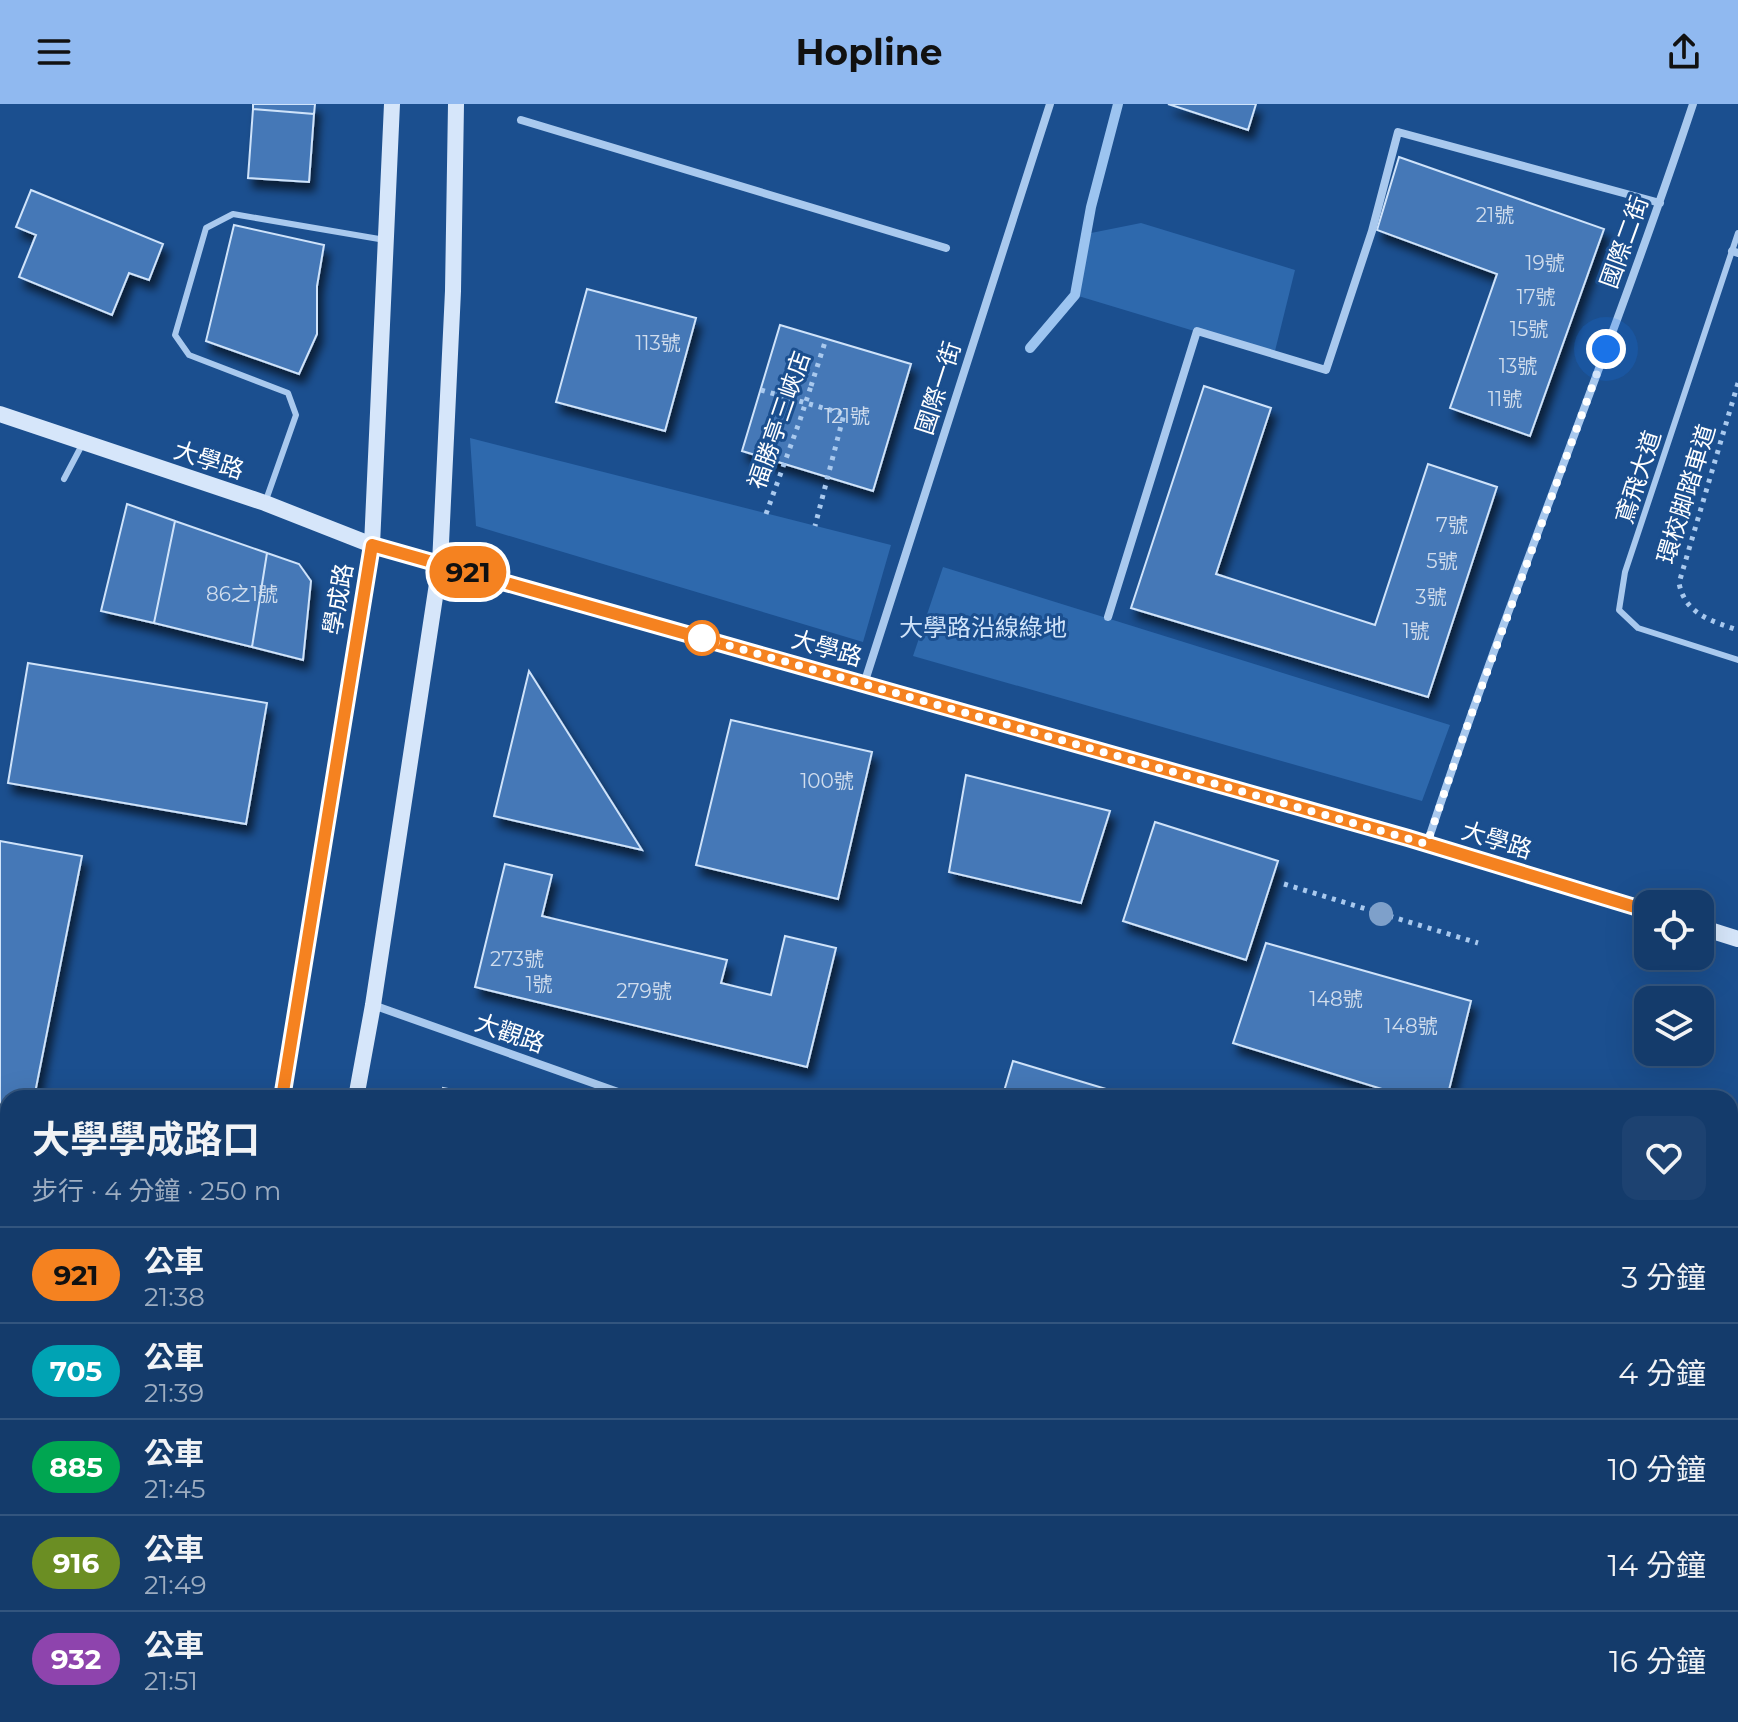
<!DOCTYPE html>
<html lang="zh-TW">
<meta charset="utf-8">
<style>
:root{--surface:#143b6b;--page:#1d4271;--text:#f1f3f6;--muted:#9dadc1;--line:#33557e;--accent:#90b9f0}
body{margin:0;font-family:Montserrat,"Noto Sans TC",sans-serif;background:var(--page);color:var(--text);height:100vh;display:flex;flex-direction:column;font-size:30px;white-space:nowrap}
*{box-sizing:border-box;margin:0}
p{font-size:26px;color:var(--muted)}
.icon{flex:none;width:44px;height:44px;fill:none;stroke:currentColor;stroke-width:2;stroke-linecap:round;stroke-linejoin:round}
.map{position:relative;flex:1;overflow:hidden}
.side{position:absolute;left:0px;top:986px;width:1738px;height:632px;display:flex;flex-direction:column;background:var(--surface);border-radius:24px 24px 0 0;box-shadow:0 8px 32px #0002,0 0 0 2px var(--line)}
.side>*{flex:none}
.badge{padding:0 16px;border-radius:26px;font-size:28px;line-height:52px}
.buttons{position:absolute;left:1634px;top:786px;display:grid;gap:16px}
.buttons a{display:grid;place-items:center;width:80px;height:80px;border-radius:16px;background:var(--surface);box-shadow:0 8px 32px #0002,0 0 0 2px var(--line);font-size:40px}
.you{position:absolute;width:40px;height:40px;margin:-20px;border:6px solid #fff;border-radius:50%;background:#1a73e8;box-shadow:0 0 0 12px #1a73e833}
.map>.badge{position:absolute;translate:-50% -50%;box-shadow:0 0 0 4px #fff}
.round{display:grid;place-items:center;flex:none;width:84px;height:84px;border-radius:16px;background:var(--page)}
.headline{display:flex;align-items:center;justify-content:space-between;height:136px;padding:0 32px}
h1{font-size:38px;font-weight:700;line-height:60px}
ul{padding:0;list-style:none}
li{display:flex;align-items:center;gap:24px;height:96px;padding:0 32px;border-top:2px solid var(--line)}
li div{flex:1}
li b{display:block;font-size:30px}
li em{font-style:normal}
li .badge{min-width:88px;font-weight:700;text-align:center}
header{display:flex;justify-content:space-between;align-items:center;height:104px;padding:0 32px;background:var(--accent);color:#111;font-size:36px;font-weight:700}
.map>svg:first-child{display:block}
.green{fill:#2e69ad}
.water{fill:#3c6290;stroke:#9cc4f0;stroke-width:2}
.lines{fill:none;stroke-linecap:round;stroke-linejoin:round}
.stream{stroke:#9cc4f0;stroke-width:10}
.building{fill:#4478b7;stroke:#cfe3fa;stroke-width:2;filter:url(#shadow)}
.path{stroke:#a9c9ee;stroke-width:5;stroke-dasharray:4 6;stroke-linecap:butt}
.lane{stroke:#a9c9ee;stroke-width:6}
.street{stroke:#a9c9ee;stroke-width:8}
.secondary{stroke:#d6e6fa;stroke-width:16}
.path-bridge{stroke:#a9c9ee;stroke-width:5;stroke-dasharray:4 6;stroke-linecap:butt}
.tree{fill:#7ea0ca}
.line-casing{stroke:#fff;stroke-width:18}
.line{stroke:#f58220;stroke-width:12}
.walk{stroke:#fff;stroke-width:8;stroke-dasharray:0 14.4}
.stop-dot{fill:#fff;stroke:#f58220;stroke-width:4}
.labels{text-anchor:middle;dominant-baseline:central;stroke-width:6;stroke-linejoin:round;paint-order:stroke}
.number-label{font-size:20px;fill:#d0dded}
.street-label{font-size:24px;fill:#fff;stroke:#1b4f8f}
.park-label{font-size:24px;fill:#cfe3fa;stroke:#1b4f8f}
</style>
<header><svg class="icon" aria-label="menu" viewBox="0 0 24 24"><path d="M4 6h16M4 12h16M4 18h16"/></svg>Hopline<svg class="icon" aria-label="share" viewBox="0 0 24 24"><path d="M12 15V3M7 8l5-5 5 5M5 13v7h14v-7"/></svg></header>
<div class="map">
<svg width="1738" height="1618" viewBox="0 0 1738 1618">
<defs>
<filter id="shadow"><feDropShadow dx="5" dy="9" stdDeviation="4" flood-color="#0009"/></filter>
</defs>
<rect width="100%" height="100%" fill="#1b4f8f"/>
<!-- green -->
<path class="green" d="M1141,119l154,47 -21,85 -199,-60 11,-61z
M470,334l421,107 -28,97 -387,-116z
M943,463l507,158 -28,76 -509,-145z
M0,1291l8,2v317h94l-3,8h-99z"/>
<!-- water -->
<path class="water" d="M513,1610h251l-4,8h-250z"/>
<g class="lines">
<!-- stream -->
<path class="stream" d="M1030,244l45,-53 16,-88 27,-103"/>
</g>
<!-- building -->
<path class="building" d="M253,0h62l-1,10 -61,-5z
M1168,0h88l-8,26z
M253,5l61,5 -5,68 -61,-4z
M1399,53l205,72 -74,207 -80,-28 47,-134 -120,-44z
M31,86l132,54 -14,36 -20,-7 -17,42 -93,-38 17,-42 -20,-8z
M234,121l90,20 -7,41v48l-18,40 -93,-33z
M587,185l109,29 -31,113 -109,-29z
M780,221l131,39 -38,127 -131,-40z
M1204,282l67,22 -55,166 159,51 53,-161 69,23 -69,210 -297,-89z
M127,400l48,17 -21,102 -53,-12z
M175,417l92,32 -15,94 -98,-24z
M267,449l32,11 12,17 -8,79 -51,-13z
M28,559l239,40 -21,121 -238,-41z
M529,567l113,179 -148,-34z
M731,616l141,32 -34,147 -142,-34z
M966,671l144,36 -29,92 -132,-31z
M1155,718l123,39 -32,99 -123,-39z
M0,737l82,15 -48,242h-26v12l-8,-2z
M505,760l47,11 -10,41 185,44 -6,23 50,12 14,-59 51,12 -29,119 -332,-80z
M1266,839l205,58 -24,97h-36l-178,-55z
M1013,957l113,34v3h-124z
M443,984l51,10h-53z
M0,1061l8,2v125l-8,-1z
M1738,1194v151l-8,-3v-126z
M1730,1427l8,3v188h-44l3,-8h33v-118l3,-8 -3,-2z
M367,1610h145l-3,8h-145z
M1217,1610h57l-3,8h-35z"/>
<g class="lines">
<!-- path -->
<path class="path" d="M1738,279l-59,200c6,31 32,38 59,47
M811,282l15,-47
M761,286l83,24 -29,112
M766,410l34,-94
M1284,780l194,59
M935,1610l22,8
M250,1618l2,-8"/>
<!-- lane -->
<path class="lane" d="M1738,129l-113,339 -6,38 19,18 100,32
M64,375l19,-36
M266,396l30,-85 -8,-22 -99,-38 -14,-20 31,-107 27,-14 152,26"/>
<!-- street -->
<path class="street" d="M521,16l425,128
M1732,147l6,2
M1108,513l89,-286 129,39 46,-139 26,-99 262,71
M864,580l186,-580
M1427,740c82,-249 183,-491 266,-740
M373,901l262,93
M0,1261l8,1
M1730,1382l8,3
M989,1610l20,8"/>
<!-- secondary -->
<path class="secondary" d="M0,310l265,89 107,42 1036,293 240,73
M1700,823l38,12
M282,994l90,-553 20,-441
M356,994l17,-93 67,-441 13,-273 3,-187
M138,1618l3,-8
M204,1618l2,-8"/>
<!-- path-bridge -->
<path class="path-bridge" d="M800,316l11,-34"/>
</g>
<!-- trees -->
<circle class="tree" cx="1381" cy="810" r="12"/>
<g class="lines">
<defs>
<path id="line" d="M282,994l90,-553 1036,293 240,73"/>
</defs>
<!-- line casing -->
<use href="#line" class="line-casing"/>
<!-- line -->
<use href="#line" class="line"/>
<!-- walk -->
<path class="walk" d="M702,534l725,206 38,-112 141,-383"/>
</g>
<!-- markers -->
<circle class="stop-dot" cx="702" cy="534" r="16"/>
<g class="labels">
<!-- number labels -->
<g class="number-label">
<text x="1495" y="111">21號</text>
<text x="1545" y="159">19號</text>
<text x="1536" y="193">17號</text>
<text x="1529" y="225">15號</text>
<text x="658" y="239">113號</text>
<text x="1518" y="262">13號</text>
<text x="1505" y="295">11號</text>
<text x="847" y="312">121號</text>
<text x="1452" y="421">7號</text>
<text x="1442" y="457">5號</text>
<text x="242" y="490">86之1號</text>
<text x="1431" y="493">3號</text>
<text x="1416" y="527">1號</text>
<text x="827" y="677">100號</text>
<text x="517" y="855">273號</text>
<text x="539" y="880">1號</text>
<text x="644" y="887">279號</text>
<text x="1336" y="895">148號</text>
<text x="1411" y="922">148號</text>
</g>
<!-- street labels -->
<g class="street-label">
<text transform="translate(1624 138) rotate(-70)">國際二街</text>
<text transform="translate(938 284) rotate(-72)">國際一街</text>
<text transform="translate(779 316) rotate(-71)">福勝亭三峽店</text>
<text transform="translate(209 356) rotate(18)">大學路</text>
<text transform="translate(1638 373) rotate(-72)">鳶飛大道</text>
<text transform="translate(1686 390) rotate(-73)">環校脚踏車道</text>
<text transform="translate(338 495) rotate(-80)">學成路</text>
<text transform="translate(827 544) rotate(16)">大學路</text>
<text transform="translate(1497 736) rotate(17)">大學路</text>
<text transform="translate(510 929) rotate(19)">大觀路</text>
</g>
<!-- park labels -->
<g class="park-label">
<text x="983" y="523">大學路沿線綠地</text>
</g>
</g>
</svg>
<div class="buttons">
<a><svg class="icon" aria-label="locate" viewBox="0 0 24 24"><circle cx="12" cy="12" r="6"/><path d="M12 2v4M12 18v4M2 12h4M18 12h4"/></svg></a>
<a><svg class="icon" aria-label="layers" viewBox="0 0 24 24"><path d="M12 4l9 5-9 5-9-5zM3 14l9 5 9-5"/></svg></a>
</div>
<div class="you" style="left:1606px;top:245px"></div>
<b class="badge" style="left:468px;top:468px;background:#f58220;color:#111">921</b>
<section class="side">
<div class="headline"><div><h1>大學學成路口</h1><p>步行 · 4 分鐘 · 250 m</p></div><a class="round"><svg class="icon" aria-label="heart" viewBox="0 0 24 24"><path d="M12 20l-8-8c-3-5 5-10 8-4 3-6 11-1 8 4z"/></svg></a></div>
<ul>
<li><span class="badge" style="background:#f58220;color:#111">921</span><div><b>公車</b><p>21:38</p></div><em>3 分鐘</em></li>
<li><span class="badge" style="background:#00a3b4;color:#fff">705</span><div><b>公車</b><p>21:39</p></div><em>4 分鐘</em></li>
<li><span class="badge" style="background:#00a651;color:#fff">885</span><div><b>公車</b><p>21:45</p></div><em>10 分鐘</em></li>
<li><span class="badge" style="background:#6b8e23;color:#fff">916</span><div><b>公車</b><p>21:49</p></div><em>14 分鐘</em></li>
<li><span class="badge" style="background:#8e44ad;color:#fff">932</span><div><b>公車</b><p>21:51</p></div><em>16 分鐘</em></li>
</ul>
</section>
</div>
